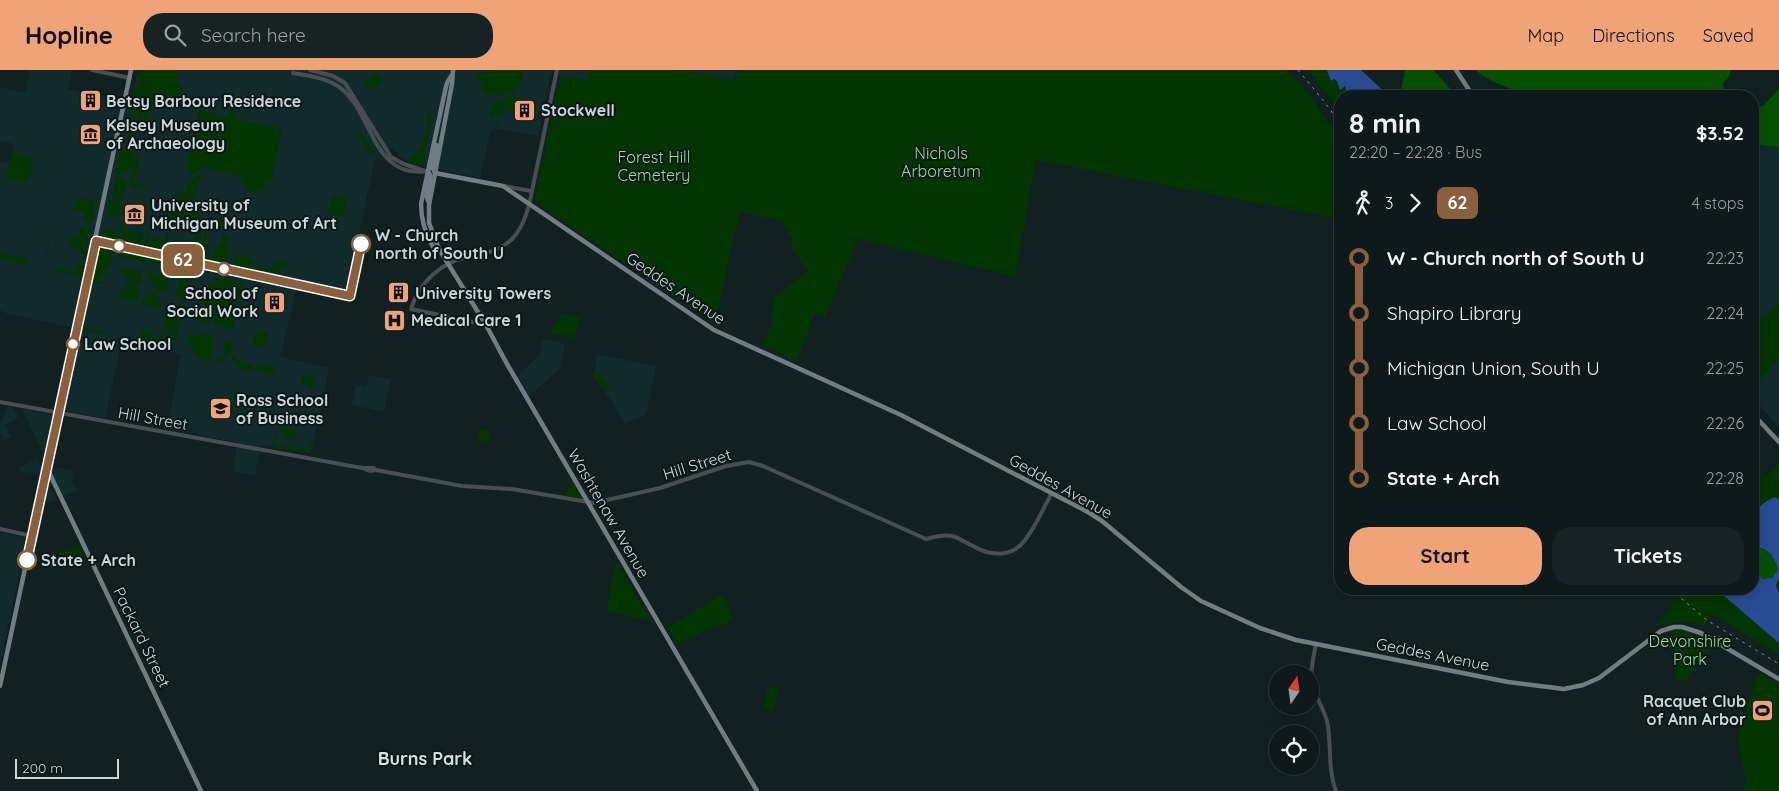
<!DOCTYPE html>
<meta charset="utf-8">
<style>
:root{--surface:#0d191a;--page:#162223;--text:#f1f3f6;--muted:#9aa0a2;--line:#2d3839;--accent:#efa377}
body{margin:0;font-family:Quicksand,sans-serif;background:var(--page);color:var(--text);height:100vh;display:flex;flex-direction:column;font-size:19px;white-space:nowrap}
*{box-sizing:border-box;margin:0}
p{font-size:16px;color:var(--muted)}
.icon{flex:none;width:28px;height:28px;fill:none;stroke:currentColor;stroke-width:2;stroke-linecap:round;stroke-linejoin:round}
.map{position:relative;flex:1;overflow:hidden}
.details{position:absolute;left:1334px;top:20px;width:425px;height:505px;display:flex;flex-direction:column;background:var(--surface);border-radius:20px;box-shadow:0 5px 20px #0002,0 0 0 1px var(--line)}
.details>*{flex:none}
.badge{padding:0 10px;border-radius:8px;font-size:18px;line-height:32px}
.needle{width:32px;rotate:13deg}
.controls{position:absolute;left:1269px;top:595px;display:grid;gap:10px}
.controls a{display:grid;place-items:center;width:50px;height:50px;border-radius:50%;background:var(--surface);box-shadow:0 5px 20px #0002,0 0 0 1px var(--line);font-size:25px}
.scale{position:absolute;left:15px;bottom:12px;width:104px;box-sizing:border-box;padding-left:5px;border:2px solid #ccd6d7;border-top:0;font-size:14px;line-height:18px;white-space:nowrap;color:#ccd6d7;-webkit-text-stroke:4px #081819;paint-order:stroke}
.map>.badge{position:absolute;translate:-50% -50%;box-shadow:0 0 0 2px #fff}
.legs{display:flex;align-items:center;gap:8px;height:55px;padding:0 15px;font-size:16px}
.legs p{margin-inline-start:auto}
.summary{display:flex;align-items:center;justify-content:space-between;height:85px;padding:0 15px}
h1{font-size:28px;font-weight:700;line-height:38px}
.action{display:flex;gap:10px;margin-top:auto;padding:10px 15px}
.action a{flex:1;height:58px;border-radius:20px;background:var(--accent);color:#111;font-size:20px;font-weight:700;line-height:58px;text-align:center}
.action a+a{background:var(--page);color:var(--text)}
ul{padding:0 15px;list-style:none}
li{display:flex;align-items:center;gap:18px;height:55px;font-size:19px}
li i{display:grid;place-items:center;width:8px;height:100%;margin:0 6px;background:currentColor}
li i::after{content:'';width:12px;height:12px;margin:-6px;border:4px solid;border-radius:50%;background:var(--surface)}
li p{margin-inline-start:auto}
li:first-child i{background:linear-gradient(#0000 50%,currentColor 0)}
li:last-child i{background:linear-gradient(currentColor 50%,#0000 0)}
header{display:flex;align-items:center;gap:30px;box-sizing:border-box;height:70px;padding:0 25px;background:var(--accent);color:#111}
header strong{font-size:24px}
nav{display:flex;gap:28px;margin-inline-start:auto;font-size:18px}
.search{width:350px;height:45px;background:var(--page);display:flex;align-items:center;gap:12px;box-sizing:border-box;padding:0 18px;border-radius:20px;color:var(--muted);font-size:19px}
.map>svg:first-child{display:block}
.built{fill:#112b2d}
.green{fill:#033500}
.forest{fill:#065100}
.water{fill:#284c95}
.lines{fill:none;stroke-linecap:round;stroke-linejoin:round}
.minor{stroke:#484e51;stroke-width:4}
.major{stroke:#717d84;stroke-width:4.5}
.rail{stroke:#8c9899;stroke-width:1;stroke-dasharray:2.5 5;stroke-linecap:butt}
.line-1-casing{stroke:#fff;stroke-width:11}
.line-1{stroke:#8b5e3c;stroke-width:8}
.stop-1-dot{fill:#fff;stroke:#8b5e3c;stroke-width:2.5}
.labels{text-anchor:middle;dominant-baseline:central;stroke-width:4;stroke-linejoin:round;paint-order:stroke}
.poi-label{font-size:16px;font-weight:bold;fill:#ccd6d7;stroke:#081819;text-anchor:start}
.park-label{font-size:16px;fill:#8de582;stroke:#081819}
.stop-label{font-size:16px;font-weight:bold;fill:#ccd6d7;stroke:#081819;text-anchor:start}
.street-label{font-size:16px;fill:#ccd6d7;stroke:#081819}
.neighbourhood-label{font-size:18px;font-weight:bold;fill:#cee3e4;stroke:#081819}
</style>
<header>
<strong>Hopline</strong>
<div class="search"><svg class="icon" aria-label="search" viewBox="0 0 24 24"><circle cx="10" cy="10" r="6"/><path d="M15 15l6 6"/></svg>Search here</div>
<nav><a>Map</a><a>Directions</a><a>Saved</a></nav>
</header>
<div class="map">
<svg width="1779" height="721" viewBox="0 0 1779 721">
<rect width="100%" height="100%" fill="#112122"/>
<!-- built -->
<path class="built" d="M30,0h42l-4,19 63,13 7,-32h451l-2,10 -37,-7 -12,63 -44,-8 -4,5 -10,45 -70,-16 -10,-5 -8,-10 -17,13 -29,133 -48,-11 -18,75 49,11 -18,85 -50,-8 -6,30 -23,-4 6,-28 -71,-15 14,-74 -59,-14 -17,79 -42,-9 17,-81 -72,-15 -8,-4v-149l10,2 4,-19 -14,-3v-54l25,6z
M679,0h57l-2,10z
M1753,72l26,3v282l-26,-28z
M543,269l22,5 -5,20 2,3 -33,29 -12,-20 23,-21z
M597,284l59,12 -10,49 -22,8 -11,-20 -19,-27z
M369,305l22,5 -7,32 -32,-7 4,-20 10,2z
M7,336l6,1 5,11 -13,7 6,12 -7,3 -4,-7v-11l3,-3z
M24,339l29,6 -8,39 -2,-1 -20,-42z
M38,389l4,9 -1,7 -22,-4 -1,-3z
M53,397l20,4 -1,13 6,6 -15,6 -12,-25z
M49,415l7,14 -6,3 -6,-1z
M0,463l27,5 -27,126z"/>
<!-- green -->
<path class="green" d="M138,0h40l-2,10 7,7 -5,19 -15,-1 -2,3 -10,-2 -5,22 -5,-2 6,-22 -10,-21 3,-6 -2,-3z
M490,0h34l-4,17 -14,8 -23,-1 -1,-10 -6,-9v-3l41,7 -27,-6z
M589,0h89l56,10 3,-10h550l21,23 32,45v81l-304,-59 -21,117 -157,-38 -33,78 -10,-3 -18,47 -35,-15 10,-22 1,-26 35,-27 -16,-22v-11l-10,-17 -43,-9 -24,112 -181,-123 27,-126 26,5z
M1308,0h19l5,11 2,-2 3,2 4,9 4,-4 1,6 6,4h-12v14z
M373,2l11,9 -4,6h-14l-2,-4z
M136,15l7,14v2l-11,-2 2,-13z
M511,25l11,2 -2,7 -6,5 -1,3 -6,-1 -6,-10z
M133,31l7,2 1,4 -11,10 -2,-2z
M499,31l4,4 2,5h-5l-1,5 -5,-1 -1,6 7,2 -1,6 -8,-9 -2,-6 5,-10z
M143,39l-5,25 -2,2 -11,-2 3,-13z
M234,39l4,5 -2,4 46,11 -11,53 -3,-1 -1,2 -9,-4 9,7 -14,8 -3,-1 -11,-18h-3l1,1 -35,-9 -11,10 -3,-9v-3l-1,-1 12,-54 29,7v-5z
M427,42l3,2 2,4 -9,47 -11,-3 -3,-4c21,-13 16,-26 18,-46z
M360,62l14,21 -4,2 -13,-22z
M123,76l9,2c5,10 -1,21 -9,27l-7,-2z
M11,82l23,5 -4,20 -4,3 -1,3 -19,-5z
M136,83l4,2 -6,28 10,2 -2,5 -9,-2 -4,-5 5,-22 5,-4 -4,1z
M202,102l-6,26 -5,-17z
M116,106l7,2 5,6 -3,9 -13,6z
M189,112l2,1 3,17 -4,-1 -5,-9z
M182,120l7,10v2l-15,-3 1,-6z
M332,125l13,2 1,3 -3,14 -2,2 -13,-2z
M123,126l-4,21 -11,-2 2,-13z
M239,127l3,2 -3,13 -2,2 -2,-2v-3l-4,-2 1,-6 6,1z
M78,128l17,3 -2,21 -10,-2 1,-8 -10,-2z
M165,129l24,5v7l16,4 -9,42 -12,-3 3,-10 5,-1 1,-6h2v-4l-3,-1 1,-5 -2,-2h-4l-1,4 -8,-3 -2,2 -5,-1 -4,10 3,7 -1,7 -6,-2 8,-37 -9,-2z
M211,147l13,3 -1,8 -14,-2z
M151,148l3,1 -6,27 -3,-1z
M120,154l5,1 -1,5 10,2 -1,3 9,2 -7,-3v-3l8,1 -2,13c-11,-3 -23,-8 -21,-21z
M82,155l9,2 -5,20 -17,-3 4,-8 6,2z
M107,158l10,4 4,8 -16,-3 -1,-4z
M205,160h3l-2,13 3,1 -2,11 2,1v3l-11,-2z
M223,164l7,1c-2,10 -2,18 -3,27l-2,1 -15,-3 1,-4h3l3,-11 4,-1z
M152,167l12,3 -2,9 -12,-2z
M177,168v3l8,3v2l-5,-1 5,2 -2,7 -7,-2v-3l-1,3 -4,-1 2,-6 3,2 4,-2h-4l-3,-2z
M48,170l40,9 -2,10 -3,-1v-4h-4l1,-3 -2,-3 -28,-7 -7,27z
M102,178l17,4 -1,3 -2,-2 -4,1 -3,13 -2,2 -11,-3 3,-17z
M120,182l27,6 -1,4 -26,-5z
M1,183l29,6v2h-2l-1,4 -27,-6z
M236,185l18,4 -1,7 -4,2 -12,-3 -3,-3z
M149,188l26,6 -2,4 -23,-5 -2,-1z
M275,191l8,2 4,-1 2,3 -14,8 -17,-3 1,-3 14,2z
M78,193l7,2 -3,11 -25,-5 1,-4 8,1v3l7,2v-2h3z
M177,194l14,4 -9,43 -12,-1 1,-6 2,-1 -1,7 6,1 4,-13 -6,-1 4,-21 7,1 1,-5 -12,-5z
M121,197l21,4v1l-15,7z
M95,198l11,2v6l-6,-2 -2,7 10,2 -1,2 -15,-3z
M147,202l22,5 -2,15 -11,-3 12,-10 -13,10z
M143,203l-2,12 -14,-2v-2z
M215,207l28,6 -10,46 -19,-4 3,-14 -14,-3 6,-26 5,1z
M127,214l13,4 -3,12 -11,-13z
M123,217l14,15v1l-21,-5z
M154,221h1l7,17 -23,-5z
M1779,233v57l-20,19 -2,-1 -4,1v-52z
M86,240h2l-4,17 11,4 1,-1 9,2 -1,3 -22,-5z
M166,240l13,3 2,3 -1,5 -14,9 -3,-4z
M195,240l18,4 -2,10 -18,-4z
M562,243l18,5 -6,20 -23,-4 -1,-3z
M179,254l-4,20 -8,-12z
M256,260l13,3 -4,13 -11,2 1,-4 -2,-1z
M142,261l10,2 3,5 -8,5 -7,-2z
M164,263l8,9 -3,7 -6,-1 -6,-9z
M198,263l15,4 -1,3 2,1 -3,15 2,1 -1,4 -13,-3 -13,-19 1,-4 10,2z
M226,270l7,1 -4,15 -8,6h-6l1,-5 7,1z
M233,285h3v5l17,5v3l-4,3 -12,-4 -5,-7z
M257,296l19,1 -2,6c-6,3 -14,1 -18,-4z
M596,302l7,2 -1,7 6,1 -2,10 -10,-14z
M311,304l5,1 -4,15 -3,-4v-2l-7,1 -1,-3 1,-5 2,-2 4,1 2,6 1,-5h2h-2z
M284,352l3,1 -1,6 10,2 -2,10 -10,-2 1,-4 -4,-1z
M480,359l9,2 2,4 -2,9 -11,-2z
M275,362l5,1 -3,1 -2,9 2,2c11,2 20,3 31,4l4,-9 -1,11 -3,2 -35,-6 -1,-2z
M1753,388l12,18 14,-12v191l-66,-41 -10,12c-16,-6 -28,-5 -44,0l-1,-2 24,-33 -1,-2h71v-109l2,-1z
M572,410l11,19 -1,1 -18,-4z
M78,475l8,16 -15,7 -4,-10 -6,3 -3,-8z
M616,491l35,60 -45,-10z
M720,525l6,5 8,20 -24,9 -33,15 -9,-16z
M1678,560l11,1 26,16 -32,35 -7,-2 -4,-49z
M1763,604l16,10v107h-35l2,-11 -9,-44 20,-61z
M768,616l10,3 -5,23 -10,-3z"/>
<!-- forest -->
<path class="forest" d="M1405,0h28l24,26h-57z
M1476,0h254v5l-7,8 1,10 3,3h-201c-15,-9 -39,-14 -50,-26z
M1779,19v58l-26,-3v-36l10,-2z
M1757,477c11,3 18,11 21,23l-6,8 -9,2 -10,-8v-24z"/>
<!-- water -->
<path class="water" d="M1327,0h34l28,26h-37l-6,-4 -1,-6 -5,4 -3,-9 -3,-2 -3,2z
M1423,19l12,5 2,-3h7l6,5h-29l-4,-3v-2z
M1775,427l4,3v78l-3,7 3,9v49l-63,-54h36l1,-17 10,7 9,-1 6,-8c-3,-13 -12,-25 -26,-22 0,-25 -3,-40 23,-51z"/>
<g class="lines">
<!-- minor -->
<path class="minor" d="M92,0l38,8
M310,0l23,6 12,7 46,74 13,7 24,8
M293,3c17,3 36,5 50,17 30,26 31,90 85,81
M504,116l27,5
M96,171l254,55
M486,255l-75,-16c8,-26 29,-46 56,-52 17,-4 32,-5 45,-18 18,-19 19,-48 25,-72 7,-32 13,-65 20,-97
M0,332l362,66h12
M362,398l8,3 6,-1 86,16 50,3 82,14 66,-15 66,-22 23,-4 14,4 163,73c9,-2 17,-5 26,-3 8,2 14,7 21,10 17,10 39,12 52,-6 11,-13 18,-32 27,-47
M0,459l32,7
M1316,574c-3,16 -8,33 -1,49 5,11 11,21 13,33 3,21 0,44 8,65"/>
<!-- major -->
<path class="major" d="M453,0l-1,14 -23,121v18l10,26 47,76 21,39 250,427
M1456,0l17,26
M428,101l2,4 -3,21 1,5
M435,103l68,13 211,144 187,85 187,97 14,9 79,66 20,14 59,27 36,12 212,42 56,7 19,-4 16,-7 62,-47 13,-4h8l19,6 78,46
M435,103l-3,-6 4,-22
M439,179l-6,-2c-8,-14 -12,-26 -12,-43l24,-113 2,-8 4,-7
M1752,343l27,29
M47,398l154,323
M0,616l131,-616"/>
<!-- rail -->
<path class="rail" d="M1298,0l25,30 17,23
M1670,519l38,32 71,43"/>
</g>
<g class="lines">
<defs>
<path id="line-1" d="M27,490l69,-319 254,55 11,-52"/>
</defs>
<!-- line-1 casing -->
<use href="#line-1" class="line-1-casing"/>
<!-- line-1 -->
<use href="#line-1" class="line-1"/>
</g>
<!-- icons -->
<defs>
<symbol id="building-square" viewBox="-11 -11 22 22"><rect x="-9" y="-9" width="18" height="18" rx="4" fill="#efa377" stroke="#081819"/><path d="M-4-6H4V6H1V3H-1V6H-4ZM-2.5-4.3h1.7v1.8h-1.7ZM.8-4.3h1.7v1.8H.8ZM-2.5-1h1.7V.8h-1.7ZM.8-1h1.7V.8H.8Z" fill="#111"/></symbol>
<symbol id="museum-square" viewBox="-11 -11 22 22"><rect x="-9" y="-9" width="18" height="18" rx="4" fill="#efa377" stroke="#081819"/><path d="M0-6L6-3V-2H-6V-3ZM-5-1h2V3h-2ZM-1-1h2V3h-2ZM3-1h2V3H3ZM-6 4H6V6H-6Z" fill="#111"/></symbol>
<symbol id="hospital-square" viewBox="-11 -11 22 22"><rect x="-9" y="-9" width="18" height="18" rx="4" fill="#efa377" stroke="#081819"/><path d="M-5-5h3v3.5h4V-5h3V5h-3V1.5h-4V5h-3Z" fill="#111"/></symbol>
<symbol id="university-square" viewBox="-11 -11 22 22"><rect x="-9" y="-9" width="18" height="18" rx="4" fill="#efa377" stroke="#081819"/><path d="M0-5L7-2L0 1L-7-2ZM-4 1L0 2.5L4 1V4Q0 6-4 4Z" fill="#111"/></symbol>
<symbol id="stadium-square" viewBox="-11 -11 22 22"><rect x="-9" y="-9" width="18" height="18" rx="4" fill="#efa377" stroke="#081819"/><path d="M0-5a6.5 5 0 1 0 0 10a6.5 5 0 1 0 0-10ZM-3.5-1.8h7v3.6h-7Z" fill="#111"/></symbol>
</defs>
<g fill-rule="evenodd">
<use href="#building-square" x="78" y="18" width="25" height="25"/>
<use href="#building-square" x="512" y="28" width="25" height="25"/>
<use href="#museum-square" x="78" y="52" width="25" height="25"/>
<use href="#museum-square" x="122" y="132" width="25" height="25"/>
<use href="#building-square" x="386" y="210" width="25" height="25"/>
<use href="#building-square" x="262" y="220" width="25" height="25"/>
<use href="#hospital-square" x="382" y="238" width="25" height="25"/>
<use href="#university-square" x="208" y="326" width="25" height="25"/>
<use href="#stadium-square" x="1750" y="628" width="25" height="25"/>
</g>
<!-- markers -->
<g class="stop-1-dot">
<circle cx="361" cy="174" r="9"/>
<circle cx="119" cy="176" r="6"/>
<circle cx="224" cy="199" r="6"/>
<circle cx="73" cy="274" r="6"/>
<circle cx="27" cy="490" r="9"/>
</g>
<g class="labels">
<!-- poi labels -->
<g class="poi-label">
<text x="106" y="31">Betsy Barbour Residence</text>
<text x="541" y="40">Stockwell</text>
<text x="106" y="55">Kelsey Museum<tspan x="106" dy="18">of Archaeology</tspan></text>
<text x="151" y="135">University of<tspan x="151" dy="18">Michigan Museum of Art</tspan></text>
<text x="258" y="223" text-anchor="end">School of<tspan x="258" dy="18">Social Work</tspan></text>
<text x="415" y="223">University Towers</text>
<text x="411" y="250">Medical Care 1</text>
<text x="236" y="330">Ross School<tspan x="236" dy="18">of Business</tspan></text>
<text x="1746" y="631" text-anchor="end">Racquet Club<tspan x="1746" dy="18">of Ann Arbor</tspan></text>
</g>
<!-- park labels -->
<g class="park-label">
<text x="941" y="83">Nichols<tspan x="941" dy="18">Arboretum</tspan></text>
<text x="654" y="87">Forest Hill<tspan x="654" dy="18">Cemetery</tspan></text>
<text x="1690" y="571">Devonshire<tspan x="1690" dy="18">Park</tspan></text>
</g>
<!-- stop labels -->
<g class="stop-label">
<text x="375" y="165">W - Church<tspan x="375" dy="18">north of South U</tspan></text>
<text x="84" y="274">Law School</text>
<text x="41" y="490">State + Arch</text>
</g>
<!-- street labels -->
<g class="street-label">
<text transform="translate(676 218) rotate(34)">Geddes Avenue</text>
<text transform="translate(153 348) rotate(10)">Hill Street</text>
<text transform="translate(697 394) rotate(-17)">Hill Street</text>
<text transform="translate(1061 416) rotate(29)">Geddes Avenue</text>
<text transform="translate(609 443) rotate(60)">Washtenaw Avenue</text>
<text transform="translate(142 567) rotate(64)">Packard Street</text>
<text transform="translate(1433 584) rotate(11)">Geddes Avenue</text>
</g>
<!-- neighbourhood labels -->
<g class="neighbourhood-label">
<text x="425" y="688">Burns Park</text>
</g>
</g>
</svg>
<div class="controls">
<a><svg class="needle" viewBox="-14 -14 28 28"><path d="M0-13l5 13h-10z" fill="#e53935"/><path d="M0 13l5-13h-10z" fill="#9aa0a2"/></svg></a>
<a><svg class="icon" aria-label="locate" viewBox="0 0 24 24"><circle cx="12" cy="12" r="6"/><path d="M12 2v4M12 18v4M2 12h4M18 12h4"/></svg></a>
</div>
<div class="scale">200 m</div>
<b class="badge" style="left:183px;top:190px;background:#8b5e3c;color:#fff">62</b>
<section class="details">
<div class="summary"><div><h1>8 min</h1><p>22:20 – 22:28 · Bus</p></div><b>$3.52</b></div>
<div class="legs"><svg class="icon" aria-label="walk" viewBox="0 0 24 24"><circle cx="13" cy="4" r="2"/><path d="M13 8l-2 6 4 7M11 14l-3 7M7 12l3-4h3l4 4"/></svg>3<svg class="icon" aria-label="forward" viewBox="0 0 24 24"><path d="M9 5l7 7-7 7"/></svg><b class="badge" style="background:#8b5e3c;color:#fff">62</b><p>4 stops</p></div>
<ul>
<li><i style="color:#8b5e3c"></i><b>W - Church north of South U</b><p>22:23</p></li>
<li><i style="color:#8b5e3c"></i><span>Shapiro Library</span><p>22:24</p></li>
<li><i style="color:#8b5e3c"></i><span>Michigan Union, South U</span><p>22:25</p></li>
<li><i style="color:#8b5e3c"></i><span>Law School</span><p>22:26</p></li>
<li><i style="color:#8b5e3c"></i><b>State + Arch</b><p>22:28</p></li>
</ul>
<div class="action"><a>Start</a><a>Tickets</a></div>
</section>
</div>
